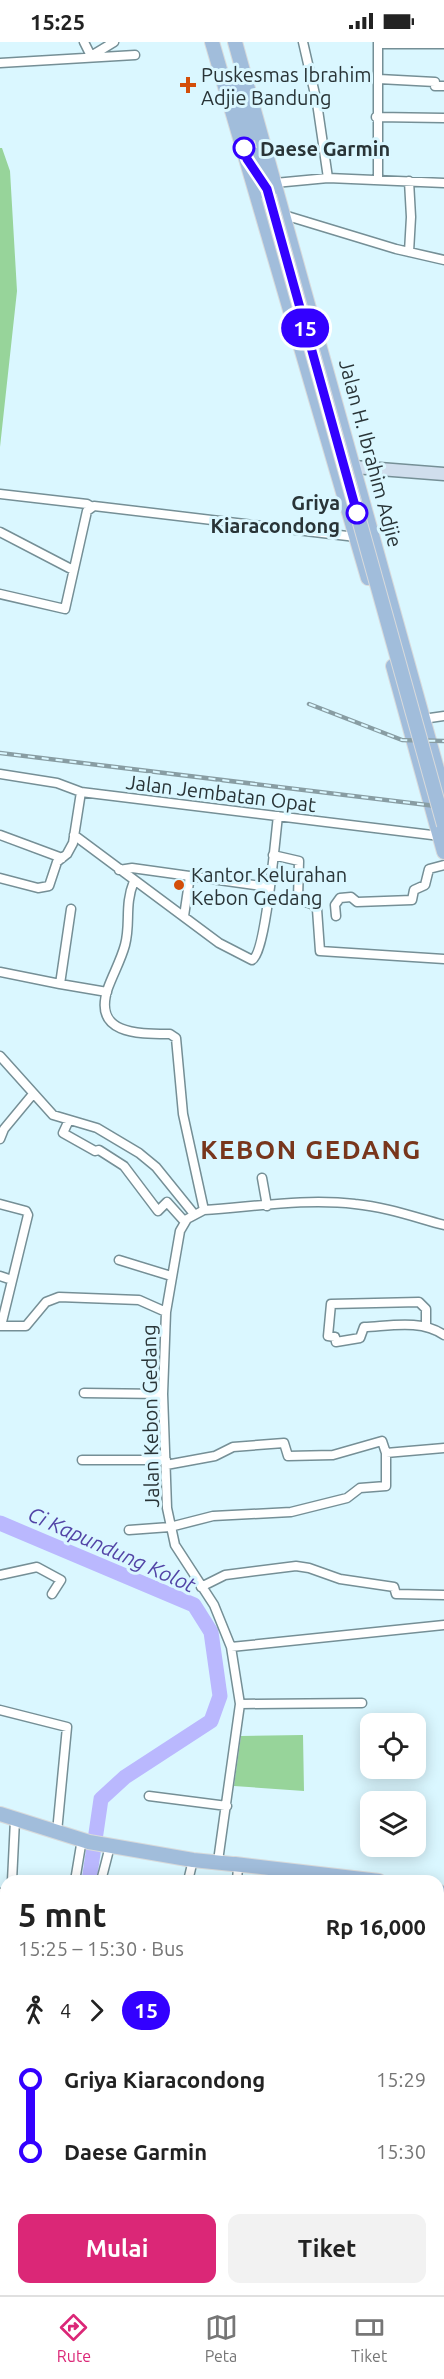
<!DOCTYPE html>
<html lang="id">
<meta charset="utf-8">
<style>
:root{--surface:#fff;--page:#f2f2f2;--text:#222;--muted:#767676;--line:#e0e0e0;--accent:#db2777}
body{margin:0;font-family:Ubuntu,sans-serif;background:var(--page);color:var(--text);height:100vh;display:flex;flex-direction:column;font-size:22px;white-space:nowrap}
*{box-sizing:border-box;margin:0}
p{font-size:20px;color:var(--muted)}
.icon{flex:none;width:33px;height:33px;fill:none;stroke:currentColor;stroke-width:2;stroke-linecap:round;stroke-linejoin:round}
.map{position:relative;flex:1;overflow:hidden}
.sheet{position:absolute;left:0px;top:1833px;width:444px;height:420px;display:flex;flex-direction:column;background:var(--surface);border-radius:18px 18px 0 0;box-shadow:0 3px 15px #0003}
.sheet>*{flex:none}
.badge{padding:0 12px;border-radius:20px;font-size:21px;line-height:39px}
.buttons{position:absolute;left:360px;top:1671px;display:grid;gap:12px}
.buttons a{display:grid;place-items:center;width:66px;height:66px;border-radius:12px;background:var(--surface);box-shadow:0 3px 15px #0003;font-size:30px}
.map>.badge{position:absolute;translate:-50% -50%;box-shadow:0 0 0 3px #fff}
.legs{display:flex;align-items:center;gap:9px;height:66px;padding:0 18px;font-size:20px}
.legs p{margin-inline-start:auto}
.head{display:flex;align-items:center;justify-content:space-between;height:102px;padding:0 18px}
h1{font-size:33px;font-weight:600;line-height:45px}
.cta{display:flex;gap:12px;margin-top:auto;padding:12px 18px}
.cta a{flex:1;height:69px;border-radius:12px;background:var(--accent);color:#fff;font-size:24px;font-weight:600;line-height:69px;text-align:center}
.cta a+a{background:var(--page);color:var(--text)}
ul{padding:0 18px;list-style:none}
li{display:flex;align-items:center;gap:21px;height:72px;font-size:22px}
li i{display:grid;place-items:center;width:9px;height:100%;margin:0 8px;background:currentColor}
li i::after{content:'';width:15px;height:15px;margin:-8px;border:4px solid;border-radius:50%;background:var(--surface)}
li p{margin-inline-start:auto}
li:first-child i{background:linear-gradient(#0000 50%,currentColor 0)}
li:last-child i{background:linear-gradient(currentColor 50%,#0000 0)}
.status{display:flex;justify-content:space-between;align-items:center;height:42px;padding:0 30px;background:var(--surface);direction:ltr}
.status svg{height:16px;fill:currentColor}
.dock{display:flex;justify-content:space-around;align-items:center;height:84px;border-top:2px solid var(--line);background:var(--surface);font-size:16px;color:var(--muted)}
.dock a{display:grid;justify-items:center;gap:3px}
.dock .active{color:var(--accent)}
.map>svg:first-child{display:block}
.green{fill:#97d49a}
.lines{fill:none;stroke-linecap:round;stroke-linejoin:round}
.river{stroke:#bab8fe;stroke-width:15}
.street-casing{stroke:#758f96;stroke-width:11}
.secondary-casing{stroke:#758f96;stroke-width:15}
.primary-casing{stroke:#d8dadb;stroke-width:16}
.street{stroke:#fff;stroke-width:8}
.secondary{stroke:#d0deed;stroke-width:12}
.primary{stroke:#a1bddb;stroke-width:14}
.rail-casing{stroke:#889da3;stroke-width:4.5}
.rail{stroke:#daf7ff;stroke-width:2;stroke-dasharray:7;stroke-linecap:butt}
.primary-bridge-casing{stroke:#d8dadb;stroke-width:16;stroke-linecap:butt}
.primary-bridge{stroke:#a1bddb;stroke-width:14}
.line-1-casing{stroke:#fff;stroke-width:14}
.line-1{stroke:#30f;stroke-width:9}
.poi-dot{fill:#d34e09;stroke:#daf7ff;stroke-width:2}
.stop-1-dot{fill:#fff;stroke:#30f;stroke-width:3}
.labels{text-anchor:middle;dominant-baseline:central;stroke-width:6;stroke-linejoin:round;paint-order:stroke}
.poi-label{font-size:20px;fill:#293437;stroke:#daf7ff;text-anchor:start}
.stop-label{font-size:20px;font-weight:bold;fill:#293437;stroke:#daf7ff;text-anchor:start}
.street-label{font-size:20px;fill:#293437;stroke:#daf7ff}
.water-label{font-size:21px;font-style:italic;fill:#5244a6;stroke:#daf7ff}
.district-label{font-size:26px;font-weight:bold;letter-spacing:1.5px;fill:#78361c;stroke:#daf7ff}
</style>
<div class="status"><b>15:25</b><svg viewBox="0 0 49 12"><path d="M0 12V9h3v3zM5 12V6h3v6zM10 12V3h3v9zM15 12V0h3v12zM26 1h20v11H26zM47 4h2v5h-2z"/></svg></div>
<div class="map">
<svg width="444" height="2253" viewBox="0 0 444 2253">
<rect width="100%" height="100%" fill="#daf7ff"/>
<!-- green -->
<path class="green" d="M0,106h2l8,23 7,120 -17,156z
M303,1693l1,56 -70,-5 7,-50z"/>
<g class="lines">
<!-- river -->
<path class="river" d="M0,1481l194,82 17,27 9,64 -9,25 -86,56 -24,22 -12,82
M0,2123l6,-5"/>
<defs>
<path id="street" d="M84,0l7,14
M303,0l14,61 11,75
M378,2h66
M91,14l23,-14
M0,21l135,-8
M379,37l56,3v4h9
M376,75l68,1
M378,138v-138
M275,141l53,-5 116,5
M284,173l112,34 48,11
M409,210l2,-35 -2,-36
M0,452l87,10 5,3
M0,490l73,38
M0,552l65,15 22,-98 7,-5 262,31
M423,677l21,-3
M0,732l57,9 24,9 359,44
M0,793l62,23
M74,793l145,108 33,17c14,-7 23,-121 26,-144
M273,813l26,6 -1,39 14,4 5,5 3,42 124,8
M119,828l13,-2 137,19
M0,836l38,10 11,-2 8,-24 10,-8 6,-11 8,-51
M134,839c-10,25 -3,41 -9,64 -4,15 -12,29 -17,43 -16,47 31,46 62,46l6,4 7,76 21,96
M71,867l-11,75 47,8
M184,874l6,-40
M336,874l-1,-11 5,-7 11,-1 6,5 55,-2 2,-10 11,-5 4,-16 15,-4
M0,930l60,12
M0,1014l53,59 44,13 42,25 17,14 38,47
M69,1078l-6,13 32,18 4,-1 25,16 34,45 9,-9 18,20
M0,1097l4,-10 29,-35
M262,1136l5,28
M0,1162l26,7 2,4 -27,111
M119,1218l52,16
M0,1234l12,4
M0,1284h26l20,-24 13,-5 80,3 27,12
M426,1285v-18l-7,-7 -88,2 -3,32 7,1 1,5 24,-4 4,-11c26,-1 57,-8 80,8
M84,1351l79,1
M82,1418h84
M166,1423l49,-9 18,-9 51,-4 4,13 45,-1 49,-14 4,12 58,-5
M129,1488l41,-3 43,-11 78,-4 56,-14 13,-10 26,-2v-33
M0,1533l37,-8 24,13 -9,14
M201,1545l24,-12 71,-9 13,2 31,11 54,8 2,7 48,1
M231,1605l213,-22
M240,1662l122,-1
M0,1668l67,17 -10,105
M149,1754l78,10
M218,1819l22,-157 -9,-57 -17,-42 -39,-60 -8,-37 -4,-114 3,-82 14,-81 7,-12 17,-9c49,-3 101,-12 151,-6 31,3 59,13 89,21
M12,1839l3,-61
M75,1839l7,-42
M101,1839l9,-35
M188,1839l5,-21
M237,1839l1,-14
M0,1851l6,1
M443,2000h1
M438,2044l6,1
M438,2073l6,1
M438,2120l6,1
M0,2131l6,-3
M438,2150l6,1
M0,2198l6,-1
M95,2247l1,6
M205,2247l1,6
M320,2247v6
M353,2247l1,6"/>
<path id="secondary" d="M344,427l10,-2 90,7"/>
<path id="primary" d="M212,0l156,536
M235,0l209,752
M237,47l14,45
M257,113l10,34
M393,624l51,186
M0,1772l89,28 104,18 49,5
M235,1822l144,17
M438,1850l6,1"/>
</defs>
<!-- street casing -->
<use href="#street" class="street-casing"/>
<!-- secondary casing -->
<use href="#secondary" class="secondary-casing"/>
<!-- primary casing -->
<use href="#primary" class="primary-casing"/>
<!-- street -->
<use href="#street" class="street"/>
<!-- secondary -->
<use href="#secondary" class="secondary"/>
<!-- primary -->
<use href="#primary" class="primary"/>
<defs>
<path id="rail" d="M309,662l93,36 42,1
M0,711l444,54"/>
</defs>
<!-- rail casing -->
<use href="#rail" class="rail-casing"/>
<!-- rail -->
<use href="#rail" class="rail"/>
<defs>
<path id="primary-bridge" d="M269,154l175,629"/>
</defs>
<!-- primary-bridge casing -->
<use href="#primary-bridge" class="primary-bridge-casing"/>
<!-- primary-bridge -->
<use href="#primary-bridge" class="primary-bridge"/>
</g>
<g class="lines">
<defs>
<path id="line-1" d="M244,106l3,11 20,30 90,324"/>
</defs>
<!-- line-1 casing -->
<use href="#line-1" class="line-1-casing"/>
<!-- line-1 -->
<use href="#line-1" class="line-1"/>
</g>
<!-- markers -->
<g class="poi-dot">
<path d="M185 34h6v6h6v6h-6v6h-6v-6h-6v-6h6z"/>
<circle cx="179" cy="843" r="6"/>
</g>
<g class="stop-1-dot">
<circle cx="244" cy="106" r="10"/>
<circle cx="357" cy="471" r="10"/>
</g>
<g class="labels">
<!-- poi labels -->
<g class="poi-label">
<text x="201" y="32">Puskesmas Ibrahim<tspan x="201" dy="23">Adjie Bandung</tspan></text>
<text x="191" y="832">Kantor Kelurahan<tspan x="191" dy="23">Kebon Gedang</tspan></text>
</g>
<!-- stop labels -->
<g class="stop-label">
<text x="260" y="106">Daese Garmin</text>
<text x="340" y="460" text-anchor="end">Griya<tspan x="340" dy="23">Kiaracondong</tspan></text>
</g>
<!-- street labels -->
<g class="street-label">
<text transform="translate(371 411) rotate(75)">Jalan H. Ibrahim Adjie</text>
<text transform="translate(221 751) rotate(7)">Jalan Jembatan Opat</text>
<text transform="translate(150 1374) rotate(-91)">Jalan Kebon Gedang</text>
</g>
<!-- water labels -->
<g class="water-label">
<text transform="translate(112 1507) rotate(24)">Ci Kapundung Kolot</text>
</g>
<!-- district labels -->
<g class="district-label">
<text x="311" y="1107">KEBON GEDANG</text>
</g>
</g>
</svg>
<div class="buttons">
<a><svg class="icon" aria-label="locate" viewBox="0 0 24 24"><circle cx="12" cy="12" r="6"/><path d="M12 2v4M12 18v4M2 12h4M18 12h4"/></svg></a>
<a><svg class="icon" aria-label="layers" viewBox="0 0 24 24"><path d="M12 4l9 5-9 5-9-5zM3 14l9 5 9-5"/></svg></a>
</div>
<b class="badge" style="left:305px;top:286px;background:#30f;color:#fff">15</b>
<section class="sheet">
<div class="head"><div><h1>5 mnt</h1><p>15:25 – 15:30 · Bus</p></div><b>Rp 16,000</b></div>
<div class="legs"><svg class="icon" aria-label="walk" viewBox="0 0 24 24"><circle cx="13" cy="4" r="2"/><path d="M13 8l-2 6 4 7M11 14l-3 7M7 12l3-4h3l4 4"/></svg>4<svg class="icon" aria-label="forward" viewBox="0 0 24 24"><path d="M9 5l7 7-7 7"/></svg><b class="badge" style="background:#30f;color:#fff">15</b></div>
<ul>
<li><i style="color:#30f"></i><b>Griya Kiaracondong</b><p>15:29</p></li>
<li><i style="color:#30f"></i><b>Daese Garmin</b><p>15:30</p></li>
</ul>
<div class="cta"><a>Mulai</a><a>Tiket</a></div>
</section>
</div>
<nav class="dock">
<a class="active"><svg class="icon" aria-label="directions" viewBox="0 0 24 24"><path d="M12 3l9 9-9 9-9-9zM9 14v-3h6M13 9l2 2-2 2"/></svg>Rute</a>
<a><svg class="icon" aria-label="map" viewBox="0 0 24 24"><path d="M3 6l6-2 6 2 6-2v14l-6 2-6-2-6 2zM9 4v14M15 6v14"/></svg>Peta</a>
<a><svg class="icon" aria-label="tickets" viewBox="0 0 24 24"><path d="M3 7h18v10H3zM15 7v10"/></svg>Tiket</a>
</nav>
